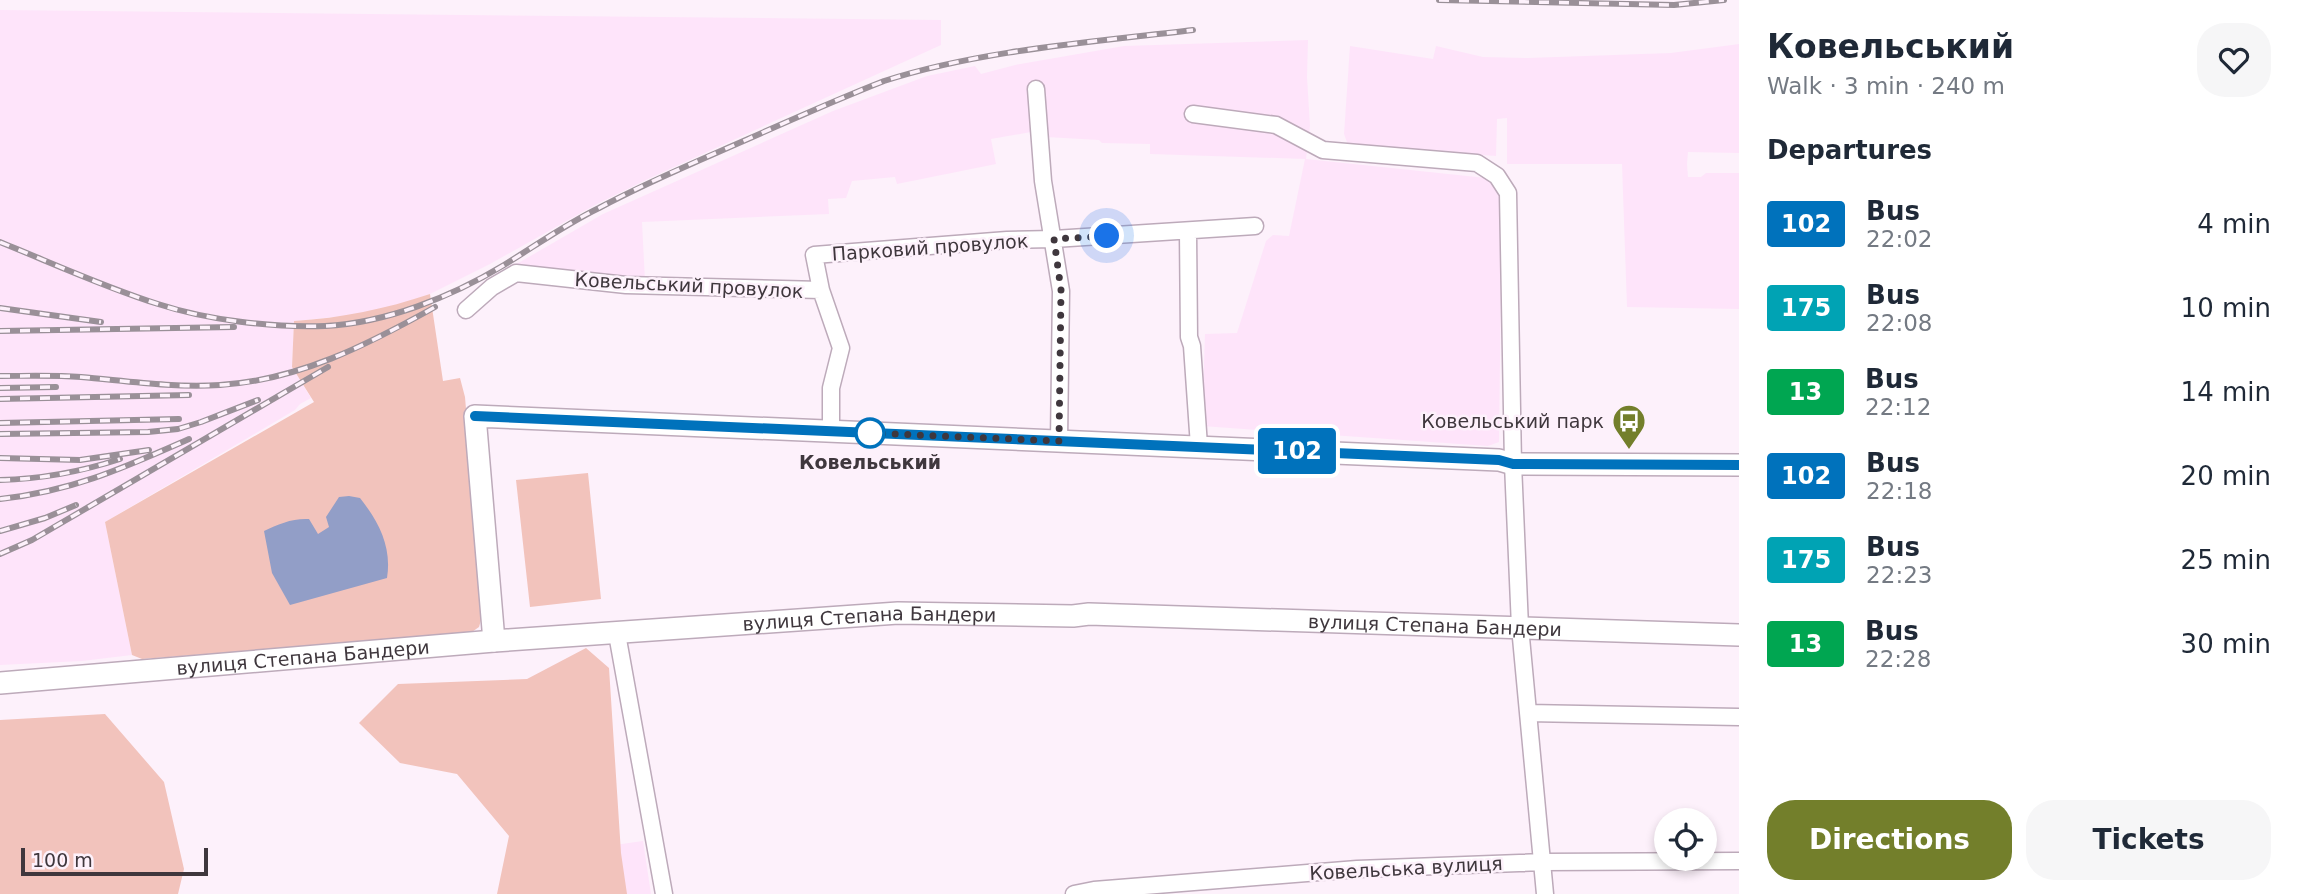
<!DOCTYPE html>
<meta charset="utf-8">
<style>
:root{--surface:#fff;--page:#f6f6f7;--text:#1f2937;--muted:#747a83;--accent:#737f2b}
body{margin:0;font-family:"DejaVu Sans",sans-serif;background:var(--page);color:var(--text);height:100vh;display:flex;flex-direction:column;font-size:26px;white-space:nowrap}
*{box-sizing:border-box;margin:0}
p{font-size:23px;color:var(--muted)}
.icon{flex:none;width:38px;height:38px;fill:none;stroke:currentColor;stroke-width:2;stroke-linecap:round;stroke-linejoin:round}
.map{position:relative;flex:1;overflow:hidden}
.drawer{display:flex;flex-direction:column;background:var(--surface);width:560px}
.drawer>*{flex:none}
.badge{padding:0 14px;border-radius:5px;font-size:24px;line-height:46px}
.tools{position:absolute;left:1654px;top:808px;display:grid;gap:14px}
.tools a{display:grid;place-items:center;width:63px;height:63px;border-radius:50%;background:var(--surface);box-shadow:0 4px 10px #0003;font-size:35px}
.scale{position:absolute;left:21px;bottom:18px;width:187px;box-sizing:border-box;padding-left:7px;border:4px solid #3f373d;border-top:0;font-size:19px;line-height:24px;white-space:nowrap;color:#3f373d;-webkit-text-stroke:5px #fdf1fb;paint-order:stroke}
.you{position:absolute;width:35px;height:35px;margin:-18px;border:5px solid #fff;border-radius:50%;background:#1a73e8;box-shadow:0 0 0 10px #1a73e833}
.map>.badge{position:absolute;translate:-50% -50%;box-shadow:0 0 0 4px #fff}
h2{padding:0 28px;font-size:26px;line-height:63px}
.round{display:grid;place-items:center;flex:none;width:74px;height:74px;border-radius:28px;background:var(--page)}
.head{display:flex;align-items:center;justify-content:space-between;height:119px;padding:0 28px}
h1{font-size:33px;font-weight:600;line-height:52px}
.button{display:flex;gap:14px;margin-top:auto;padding:14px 28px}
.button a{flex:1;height:80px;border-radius:28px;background:var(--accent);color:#fff;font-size:28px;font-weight:600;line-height:80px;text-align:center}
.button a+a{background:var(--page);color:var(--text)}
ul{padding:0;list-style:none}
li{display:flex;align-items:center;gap:21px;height:84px;padding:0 28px}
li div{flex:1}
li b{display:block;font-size:26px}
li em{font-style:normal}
li .badge{min-width:77px;font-weight:700;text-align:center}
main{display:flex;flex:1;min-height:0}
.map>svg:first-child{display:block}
.built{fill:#fee4fa}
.green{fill:#f2c3bc}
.water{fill:#929ec7}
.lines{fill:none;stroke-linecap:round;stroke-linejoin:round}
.street-casing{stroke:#bdaaba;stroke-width:19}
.secondary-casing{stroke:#bdaaba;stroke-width:24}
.street{stroke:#fff;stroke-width:16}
.secondary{stroke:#fff;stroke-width:21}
.rail-casing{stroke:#9a9098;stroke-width:6}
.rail{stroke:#fdf1fb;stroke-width:3.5;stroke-dasharray:10;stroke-linecap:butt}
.line-casing{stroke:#fff;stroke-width:16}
.line{stroke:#0072bc;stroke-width:10}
.walk{stroke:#3f373d;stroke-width:7;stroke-dasharray:0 12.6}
.stop-dot{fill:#fff;stroke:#0072bc;stroke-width:3.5}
.labels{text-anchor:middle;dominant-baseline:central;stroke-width:5;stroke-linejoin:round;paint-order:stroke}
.street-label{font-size:19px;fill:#3f373d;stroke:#fdf1fb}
.poi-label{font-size:19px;fill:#3f373d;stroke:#fdf1fb;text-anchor:end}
.stop-label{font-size:19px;font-weight:bold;fill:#3f373d;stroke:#fdf1fb}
</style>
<main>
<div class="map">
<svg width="1739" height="894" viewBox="0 0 1739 894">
<rect width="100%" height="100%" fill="#fdf1fb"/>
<!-- built -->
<path class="built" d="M0,10l941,10v25l-293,134 -53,26 -105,59 -60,30 -42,14 -42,8 -52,5 -2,46 19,31 -11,6 -5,6 -190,112 27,133 -50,6 -82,4z
M1308,40l-1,37 3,49 -4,33 180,19 16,15 -3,249 -11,4 -286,-20 3,-92 32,-1 29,-92 7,-6 16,1 16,-77 -155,-5v-10l-48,-1 -3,-3 -53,-3 -15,-5 -40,7 5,25 -99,20 -2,-7 -43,4 -6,17 -18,1 1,15 -187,8 3,59 -137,-12 95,-55 230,-103 94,-35 48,-10 6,8 34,-9 109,-19z
M1739,44v109l-51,-1 -1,12 1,13h13l5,-4h33v136l-112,-2 -5,-143h-115v-46l-10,1 -1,37 -148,-11 -4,-11 6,-88 83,13 3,-13 47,11 45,1 143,-5z
M643,841l8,53h-29l-7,-49z"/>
<!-- green -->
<path class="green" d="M430,294l13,87 17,-3 5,19 18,216 -4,14 -10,7 -327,25 -10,-4 -27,-133 209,-120 -22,-35 2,-46c48,-3 91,-12 136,-27z
M588,473l13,126 -71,8 -14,-127z
M586,648l23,20 12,185 6,41h-130l12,-58 -52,-62 -57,-11 -41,-40 39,-39 129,-5z
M105,714l59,68 20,87 -6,25h-178v-174z"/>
<!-- water -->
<path class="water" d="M349,496l11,2c19,24 32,49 27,80l-97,27 -18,-32 -8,-42c14,-7 29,-13 45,-12l9,15 11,-7 -3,-10 13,-20z"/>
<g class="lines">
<defs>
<path id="street" d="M1036,89l7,92 18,110 -2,150
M1193,114l83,11 47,25 154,13 20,13 11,17 5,271 7,163 25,267
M1188,232l1,105 3,9 7,100
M466,310l26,-23 24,-14 110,12 195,5
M831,432v-44l10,-40 -20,-58 -7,-35 193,-15 47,-1 201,-13
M617,634l47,260
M1528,713l211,4
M1074,894l20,-4 263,-21 187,-7 195,-1"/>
<g id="secondary">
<path d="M494,641l-19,-225 1024,44 14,4 226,1"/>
<path id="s1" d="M0,683l494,-42 404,-28 175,3 16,-2 650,21"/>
</g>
</defs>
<!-- street casing -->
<use href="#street" class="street-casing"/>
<!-- secondary casing -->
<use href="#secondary" class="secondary-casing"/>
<!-- street -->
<use href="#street" class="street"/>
<!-- secondary -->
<use href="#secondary" class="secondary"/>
<defs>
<path id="rail" d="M1439,0l235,5 50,-5
M0,242c52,21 104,45 158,62 49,16 115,24 167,22 61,-3 126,-29 179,-61 31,-19 62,-41 95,-57 48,-26 99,-47 149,-69 45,-20 90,-40 136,-58 96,-31 209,-39 309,-51
M0,308l101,14
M0,331l234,-4
M0,376c27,0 54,-1 81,1 46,4 92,11 139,8 79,-5 147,-40 215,-78
M0,388l56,-1
M0,399l189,-4
M0,423l179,-4
M0,434l148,-2 30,-3 23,-7 57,-22
M0,458l80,2 69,-10
M0,480c42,-1 80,-8 120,-21
M0,499c73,-8 123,-31 189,-60
M0,531l45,-13 31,-13
M0,554l32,-14 296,-173"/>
</defs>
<!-- rail casing -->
<use href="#rail" class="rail-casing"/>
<!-- rail -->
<use href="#rail" class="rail"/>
</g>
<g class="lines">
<defs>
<path id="line" d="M475,416l1024,44 14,4 226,1"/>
</defs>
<!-- line casing -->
<use href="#line" class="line-casing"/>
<!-- line -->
<use href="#line" class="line"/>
<!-- walk -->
<path class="walk" d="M870,433l189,8 2,-151 -7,-51 53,-3"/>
</g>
<!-- icons -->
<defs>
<symbol id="bus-pin" viewBox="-11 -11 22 30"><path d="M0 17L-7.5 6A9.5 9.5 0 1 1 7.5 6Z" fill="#737f2b" stroke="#fdf1fb"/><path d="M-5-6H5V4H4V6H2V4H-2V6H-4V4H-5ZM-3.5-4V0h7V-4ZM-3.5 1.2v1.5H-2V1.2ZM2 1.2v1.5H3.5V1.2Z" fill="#fff"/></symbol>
</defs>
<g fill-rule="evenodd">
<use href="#bus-pin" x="1610" y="402" width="38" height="52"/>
</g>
<!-- markers -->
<circle class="stop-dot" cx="870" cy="433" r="14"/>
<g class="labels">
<!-- street labels -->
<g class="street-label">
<text transform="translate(930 247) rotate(-4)">Парковий провулок</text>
<text transform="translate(689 285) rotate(3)">Ковельський провулок</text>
<text stroke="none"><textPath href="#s1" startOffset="872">вулиця Степана Бандери</textPath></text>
<text stroke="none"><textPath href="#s1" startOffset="1438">вулиця Степана Бандери</textPath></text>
<text stroke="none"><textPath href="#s1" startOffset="304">вулиця Степана Бандери</textPath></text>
<text transform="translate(1406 868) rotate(-3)">Ковельська вулиця</text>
</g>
<!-- poi labels -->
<g class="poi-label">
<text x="1604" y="421">Ковельський парк</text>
</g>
<!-- stop labels -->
<g class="stop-label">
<text x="870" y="462">Ковельський</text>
</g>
</g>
</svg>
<div class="tools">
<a><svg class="icon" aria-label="locate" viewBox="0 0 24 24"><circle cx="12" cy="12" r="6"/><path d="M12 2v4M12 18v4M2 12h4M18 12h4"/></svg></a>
</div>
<div class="scale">100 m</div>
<div class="you" style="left:1107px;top:236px"></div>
<b class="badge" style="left:1297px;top:451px;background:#0072bc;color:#fff">102</b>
</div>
<section class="drawer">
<div class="head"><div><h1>Ковельський</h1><p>Walk · 3 min · 240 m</p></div><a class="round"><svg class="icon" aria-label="heart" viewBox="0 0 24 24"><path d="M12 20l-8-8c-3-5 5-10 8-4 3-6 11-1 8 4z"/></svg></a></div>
<h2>Departures</h2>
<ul>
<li><span class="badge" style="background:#0072bc;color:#fff">102</span><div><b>Bus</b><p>22:02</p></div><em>4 min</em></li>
<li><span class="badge" style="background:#00a3b4;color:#fff">175</span><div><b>Bus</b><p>22:08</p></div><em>10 min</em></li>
<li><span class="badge" style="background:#00a651;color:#fff">13</span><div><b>Bus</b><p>22:12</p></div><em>14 min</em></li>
<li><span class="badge" style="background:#0072bc;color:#fff">102</span><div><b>Bus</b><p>22:18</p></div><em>20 min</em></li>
<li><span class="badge" style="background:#00a3b4;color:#fff">175</span><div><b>Bus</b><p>22:23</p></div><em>25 min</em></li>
<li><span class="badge" style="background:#00a651;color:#fff">13</span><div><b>Bus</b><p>22:28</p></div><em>30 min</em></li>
</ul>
<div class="button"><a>Directions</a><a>Tickets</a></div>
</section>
</main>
